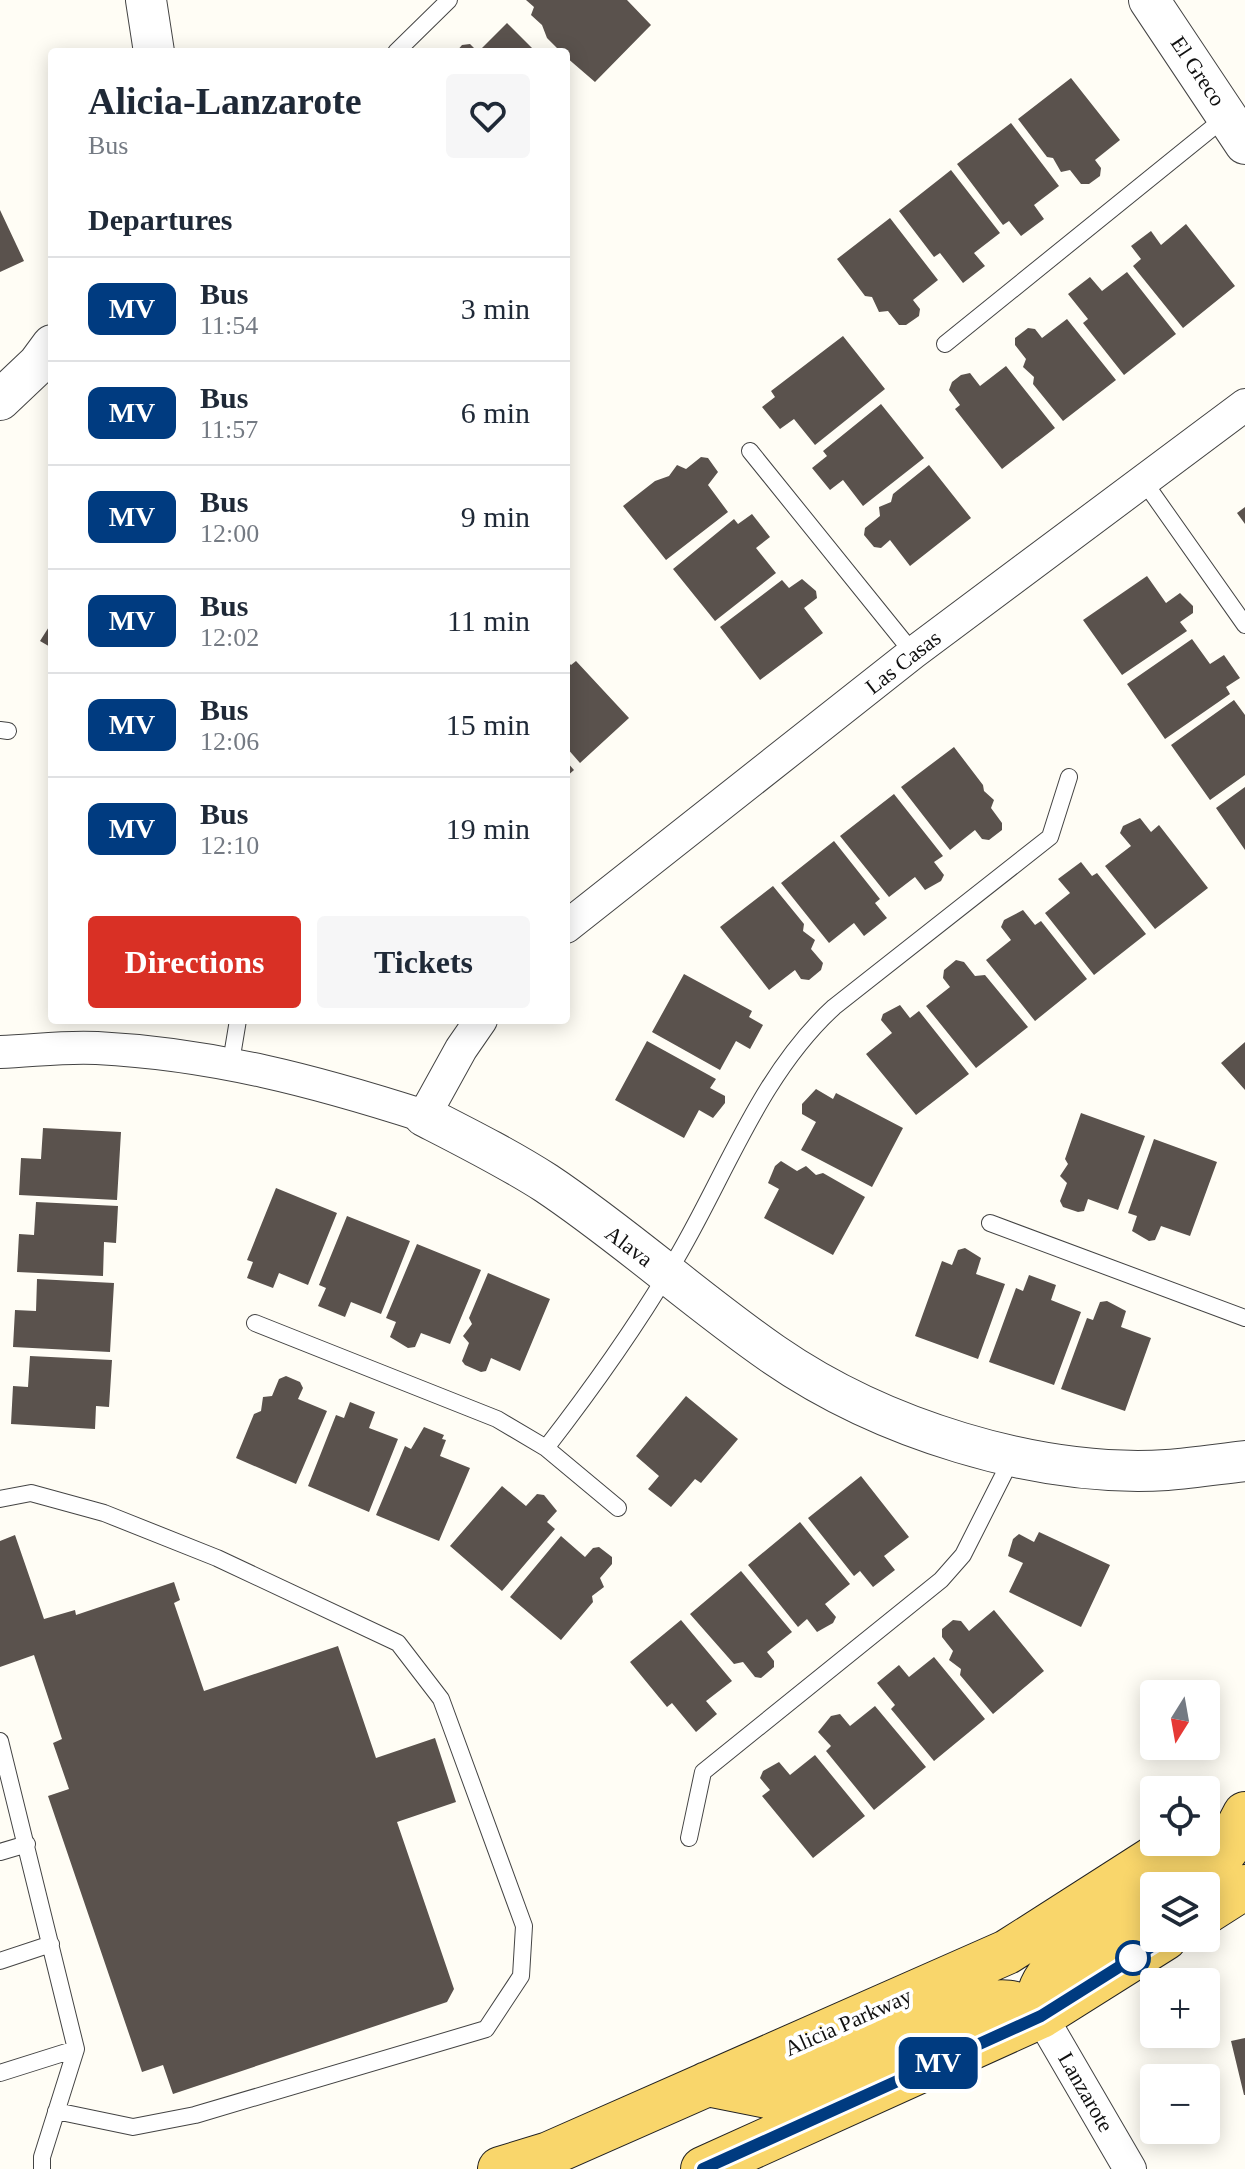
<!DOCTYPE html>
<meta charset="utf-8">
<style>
:root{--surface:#fff;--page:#f6f6f7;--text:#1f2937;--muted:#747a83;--line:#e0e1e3;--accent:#d93025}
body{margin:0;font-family:"Times New Roman",serif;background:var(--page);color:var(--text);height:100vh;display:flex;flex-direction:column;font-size:30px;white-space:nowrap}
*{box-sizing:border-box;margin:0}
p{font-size:26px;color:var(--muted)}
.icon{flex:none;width:44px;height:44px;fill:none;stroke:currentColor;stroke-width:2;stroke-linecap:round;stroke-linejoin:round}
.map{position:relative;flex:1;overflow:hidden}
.sheet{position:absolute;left:48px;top:48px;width:522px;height:976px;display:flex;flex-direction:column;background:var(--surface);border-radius:8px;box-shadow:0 4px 20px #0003}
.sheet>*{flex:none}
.badge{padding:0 16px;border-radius:12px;font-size:28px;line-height:52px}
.needle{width:52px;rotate:191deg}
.buttons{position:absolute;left:1140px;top:1680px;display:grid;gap:16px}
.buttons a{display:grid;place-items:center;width:80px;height:80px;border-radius:8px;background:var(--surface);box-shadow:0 4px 20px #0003;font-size:40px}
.map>.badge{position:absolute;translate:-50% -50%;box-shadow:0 0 0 4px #fff}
h2{padding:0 40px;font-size:30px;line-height:72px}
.round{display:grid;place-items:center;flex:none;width:84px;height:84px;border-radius:8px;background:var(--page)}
.overview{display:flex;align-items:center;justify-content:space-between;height:136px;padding:0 40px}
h1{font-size:38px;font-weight:700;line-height:60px}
.action{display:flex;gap:16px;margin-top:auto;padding:16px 40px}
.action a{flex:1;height:92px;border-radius:8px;background:var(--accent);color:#fff;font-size:32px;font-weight:700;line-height:92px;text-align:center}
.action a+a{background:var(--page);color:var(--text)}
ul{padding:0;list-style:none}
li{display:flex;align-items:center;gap:24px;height:104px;padding:0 40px;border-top:2px solid var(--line)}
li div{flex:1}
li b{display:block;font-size:30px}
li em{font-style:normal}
li .badge{min-width:88px;font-weight:700;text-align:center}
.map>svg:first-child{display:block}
.building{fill:#5a524d}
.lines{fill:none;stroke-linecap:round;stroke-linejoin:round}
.service-casing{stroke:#444;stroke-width:18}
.minor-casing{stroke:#444;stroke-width:34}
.tertiary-casing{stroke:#444;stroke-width:42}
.primary-casing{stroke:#222;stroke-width:46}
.service{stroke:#fff;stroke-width:16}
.minor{stroke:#fff;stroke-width:32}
.tertiary{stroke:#fff;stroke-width:40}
.primary{stroke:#f9d66b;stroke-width:44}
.line-casing{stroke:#fff;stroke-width:18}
.line{stroke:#003b80;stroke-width:12}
.stop-dot{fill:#fff;stroke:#003b80;stroke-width:4}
.labels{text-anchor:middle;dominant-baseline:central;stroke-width:8;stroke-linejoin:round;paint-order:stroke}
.street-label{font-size:22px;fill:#111;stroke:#fff}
</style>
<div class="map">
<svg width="1245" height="2169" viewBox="0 0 1245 2169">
<rect width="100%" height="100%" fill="#fffdf5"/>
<!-- building -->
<path class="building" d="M526,0h101l24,25 -56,57 -29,-25v-5h-5l-14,-14 -5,-13 -11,-10 3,-8z
M507,23l29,29h-80l6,-7 8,-1 8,8z
M1071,78l49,62 -25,20 6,8 -1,8 -11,8h-8l-11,-14 -9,2 -8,-14 -6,-1 -29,-38z
M1011,123l48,63 -25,19 10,14 -23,17 -12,-15 -6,4 -46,-61z
M951,170l49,63 -26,20 11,13 -22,17 -23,-30 -6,4 -35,-46z
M0,210l24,51 -24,11z
M890,218l48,62 -25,20 7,9 -1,7 -13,9h-7l-11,-14 -9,1 -7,-15 -7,-1 -28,-37z
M1186,224l49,62 -52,42 -50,-62 8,-7 -10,-13 20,-15 10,14z
M1127,272l49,62 -52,41 -41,-52 5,-4 -20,-25 22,-17 12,14z
M1067,319l49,61 -53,41 -30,-37 1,-7 -11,-10 3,-8 -11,-14v-7l13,-10 7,1 7,9z
M843,336l42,53 -70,56 -21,-26 -14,10 -18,-22 13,-10 -4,-6z
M1006,366l49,62 -53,41 -47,-60 5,-4 -11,-15 3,-8 9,-7 9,-2 10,13z
M881,404l43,54 -61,48 -20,-26 -13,10 -18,-22 15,-12 -4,-5z
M701,457l7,1 10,14 -10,13 20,27 -62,48 -43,-54 32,-25 14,-5 8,-11 9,4z
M929,465l42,53 -61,48 -20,-26 -9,8 -7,-1 -10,-12 1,-7 15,-12 -1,-9 12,-5 2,-8z
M1245,507v17l-8,-11z
M752,514l18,23 -14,11 20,25 -61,48 -42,-52 61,-50 4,5z
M1147,576l19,27 14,-10 13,13v7l-13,9 7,9 -65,44 -39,-55z
M802,579l14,12 1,7 -13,10 19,25 -63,47 -40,-53 62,-47 7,8z
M52,622v26l-12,-7z
M1192,639l18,25 14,-9 16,23 -14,9 4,7 -65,45 -38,-55z
M566,660l5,5 5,-4 53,57 -49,45 -14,-16z
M1234,700l11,15v60l-35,25 -39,-55z
M954,747l29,38 1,6 10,9 -3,8 11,15v7l-13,10 -7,-1 -7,-9 -25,20 -49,-63z
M566,761l8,9 -8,7z
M1245,787v63l-29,-42z
M894,794l49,62 -9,6 10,13 -3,6 -16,9 -10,-13 -26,20 -49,-61z
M1140,818l11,14 8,-7 49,63 -53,41 -50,-63 26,-20 -11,-13 3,-7z
M834,841l46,58 -5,4 12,15 -23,18 -10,-13 -25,20 -48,-60z
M1081,862l11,14 5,-3 49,61 -52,41 -49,-62 25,-20 -12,-14z
M773,886l31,38 -1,7 12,9 -4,9 12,14 -2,7 -12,10 -8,-1 -6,-9 -26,20 -49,-63z
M1023,910l12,15 6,-4 46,58 -52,42 -49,-61 25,-20 -10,-13 3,-7z
M956,960l8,2 11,14 10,-1 43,52 -52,41 -50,-62 24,-19 -7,-9 1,-8z
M684,974l68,37 -3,6 14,8 -13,24 -14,-8 -16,29 -68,-38z
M900,1005l10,13 9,-7 50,63 -53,41 -50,-61 26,-21 -11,-13 2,-6z
M647,1041l69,38 -6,9 15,8v7l-12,15 -14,-8 -15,28 -69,-38z
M1245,1042v48l-24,-27z
M816,1089l17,10 3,-6 67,35 -31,59 -71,-37 15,-28 -14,-8v-10z
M1081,1113l64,23 -27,74 -30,-11 -4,12 -6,1 -15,-5 -3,-6 7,-18 -7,-7 8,-12 -3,-5z
M43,1128l78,4 -4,68 -98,-5 2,-37 20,1z
M1154,1139l63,23 -27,74 -29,-10 -6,14 -6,1 -17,-10 5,-15 -9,-3z
M781,1161l16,10 9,-5 10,9 7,-2 42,24 -32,58 -69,-37 15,-29 -11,-6 7,-17z
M276,1188l61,25 -29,72 -29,-12 -6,15 -26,-10 6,-16 -6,-2z
M36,1202l82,4 -2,37 -12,-1 -1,34 -86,-4 2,-38 15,1z
M347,1216l63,25 -29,73 -30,-12 -6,15 -27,-11 8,-18 -7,-3z
M417,1244l64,26 -31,74 -29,-11 -6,14 -7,1 -18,-11 6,-15 -10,-4z
M965,1248l16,10 -5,16 29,10 -27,75 -63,-23 27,-75 10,4 6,-15z
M488,1273l62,26 -30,72 -29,-13 -5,13 -5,1 -16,-7 -3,-4 7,-18 -6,-7 9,-12 -3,-6z
M1029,1275l27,10 -5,15 30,12 -27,73 -65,-23 27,-74 7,3z
M37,1279l77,4 -4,69 -97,-5 2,-37 21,1z
M1107,1301l19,10 -5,16 30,11 -26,73 -64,-22 26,-71 6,2 7,-18z
M30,1356l82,4 -3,47 -13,-1 -1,23 -84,-5 2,-38 15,1z
M286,1376l14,6 3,6 -5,11 29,12 -31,73 -60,-26 18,-44 7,-3 2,-14 9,-1 7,-17z
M686,1396l52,43 -37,44 -6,-4 -24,28 -23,-18 11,-13 -23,-20z
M350,1402l25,10 -6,16 29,11 -29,73 -61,-26 28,-71 8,3z
M424,1427l20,8 -2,4 4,1 -6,16 30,12 -31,73 -63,-26 29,-69 6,3z
M861,1476l48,61 -25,19 11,14 -22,17 -13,-16 -6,5 -46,-58z
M502,1486l24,20 11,-12 7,1 13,16 -10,11 8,7 -53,62 -52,-45z
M800,1522l50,62 -25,20 11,13 -3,6 -16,9 -10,-13 -9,8 -50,-62z
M1039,1532l71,33 -29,62 -72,-35 14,-29 -15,-7 5,-17 6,-5 15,8z
M15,1535l29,84 31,-9 1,5 98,-33 6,18 -6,3 30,88 134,-45 38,112 59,-20 21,64 -59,20 57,167 -7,13 -274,92 -10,-29 -21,7 -94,-276 21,-7 -16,-46 9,-4 -28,-84 -34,12v-126z
M561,1536l24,21 8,-9 6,-1 13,10v7l-12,14 4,9 -12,9 1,6 -32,38 -51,-43z
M741,1571l51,61 -25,20 7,9v6l-13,11 -6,-1 -12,-15 -9,2 -44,-50z
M994,1610l50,61 -51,43 -33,-39 1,-6 -12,-9 4,-9 -11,-14v-8l11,-9 8,1 8,10z
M681,1620l51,61 -26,20 11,13 -21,18 -24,-29 -5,4 -37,-45z
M934,1657l51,62 -51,42 -43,-52 4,-4 -18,-22 22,-18 10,12z
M875,1706l51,61 -52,43 -48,-59 5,-5 -13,-14 13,-16 9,-2 10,12z
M815,1755l50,61 -52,42 -51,-62 8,-6 -10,-12 3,-7 16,-9 11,13z
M1245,2038v57h-1l-13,-54z"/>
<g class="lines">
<defs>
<path id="service" d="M396,52l53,-52
M945,344l282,-228
M750,451l163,202
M1145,483l100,142
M0,730l8,1
M231,1062l7,-42
M990,1223l255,95
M255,1323l242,96 49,29 72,60
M546,1448c48,-62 95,-128 134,-196 48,-83 82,-179 154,-245l216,-170 19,-60
M0,1499l31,-6 73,20 113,45 181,85 43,56 83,227 -3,50 -35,53 -291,86 -62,12 -77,-16
M0,1741l76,308 -34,108v12
M689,1838l14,-66 238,-192 22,-25 50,-99
M0,1852l27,-8
M0,1961l51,-17
M0,2073l76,-24"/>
<path id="minor" d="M566,927l347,-274 332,-248
M0,1052c32,-1 65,-6 97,-4 116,6 218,33 327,68l37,-67 20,-29
M1041,2016l89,153"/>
<path id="tertiary" d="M146,0l8,52
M1149,0l96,144
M0,400l38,-36 14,-19
M424,1116c41,21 83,42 122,67 78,52 149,117 227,171 107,74 263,124 394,116 26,-2 52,-6 78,-9"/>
<path id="primary" d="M1173,1886l53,-36 19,-36
M1206,1912l39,-25
M1041,2016c-1,-6 -3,-14 -2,-20 6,-38 85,-77 115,-98
M707,2084l70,14 196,-91c28,-8 43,-7 68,9
M500,2169l49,-15 458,-202 172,-110
M703,2169l338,-153 124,-78"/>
</defs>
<!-- service casing -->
<use href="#service" class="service-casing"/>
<!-- minor casing -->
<use href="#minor" class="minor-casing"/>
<!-- tertiary casing -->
<use href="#tertiary" class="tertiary-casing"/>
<!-- primary casing -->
<use href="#primary" class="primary-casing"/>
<!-- service -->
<use href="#service" class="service"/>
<!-- minor -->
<use href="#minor" class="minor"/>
<!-- tertiary -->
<use href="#tertiary" class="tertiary"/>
<!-- primary -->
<use href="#primary" class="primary"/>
</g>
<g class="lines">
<defs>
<path id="line" d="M703,2169l338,-153 124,-78"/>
</defs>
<!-- line casing -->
<use href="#line" class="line-casing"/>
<!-- line -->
<use href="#line" class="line"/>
</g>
<!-- markers -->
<circle class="stop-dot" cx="1133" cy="1958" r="16"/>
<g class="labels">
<!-- street labels -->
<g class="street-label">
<text transform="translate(1198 71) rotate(56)">El Greco</text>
<text transform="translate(903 662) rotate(-38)">Las Casas</text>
<text transform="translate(629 1246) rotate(37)">Alava</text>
<text transform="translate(848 2022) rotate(-24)">Alicia Parkway</text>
<text transform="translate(1086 2092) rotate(60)">Lanzarote</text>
</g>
</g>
</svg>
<div class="buttons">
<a><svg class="needle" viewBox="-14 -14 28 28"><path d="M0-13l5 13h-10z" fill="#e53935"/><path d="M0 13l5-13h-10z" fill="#747a83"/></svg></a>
<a><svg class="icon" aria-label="locate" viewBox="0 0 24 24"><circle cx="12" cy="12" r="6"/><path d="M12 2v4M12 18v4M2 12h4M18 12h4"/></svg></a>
<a><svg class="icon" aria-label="layers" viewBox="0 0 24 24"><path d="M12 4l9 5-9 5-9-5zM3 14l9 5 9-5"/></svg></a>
<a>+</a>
<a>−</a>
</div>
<b class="badge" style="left:938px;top:2063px;background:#003b80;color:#fff">MV</b>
<section class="sheet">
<div class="overview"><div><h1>Alicia-Lanzarote</h1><p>Bus</p></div><a class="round"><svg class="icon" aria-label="heart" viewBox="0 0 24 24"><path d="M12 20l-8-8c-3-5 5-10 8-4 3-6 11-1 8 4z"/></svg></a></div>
<h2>Departures</h2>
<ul>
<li><span class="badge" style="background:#003b80;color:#fff">MV</span><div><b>Bus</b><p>11:54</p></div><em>3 min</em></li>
<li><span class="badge" style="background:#003b80;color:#fff">MV</span><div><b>Bus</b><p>11:57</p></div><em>6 min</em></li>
<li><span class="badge" style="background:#003b80;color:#fff">MV</span><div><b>Bus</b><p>12:00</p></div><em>9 min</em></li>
<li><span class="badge" style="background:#003b80;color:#fff">MV</span><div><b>Bus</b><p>12:02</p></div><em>11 min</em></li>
<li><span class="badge" style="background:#003b80;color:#fff">MV</span><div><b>Bus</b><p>12:06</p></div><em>15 min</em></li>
<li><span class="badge" style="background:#003b80;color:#fff">MV</span><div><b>Bus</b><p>12:10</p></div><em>19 min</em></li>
</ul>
<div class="action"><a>Directions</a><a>Tickets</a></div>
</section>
</div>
